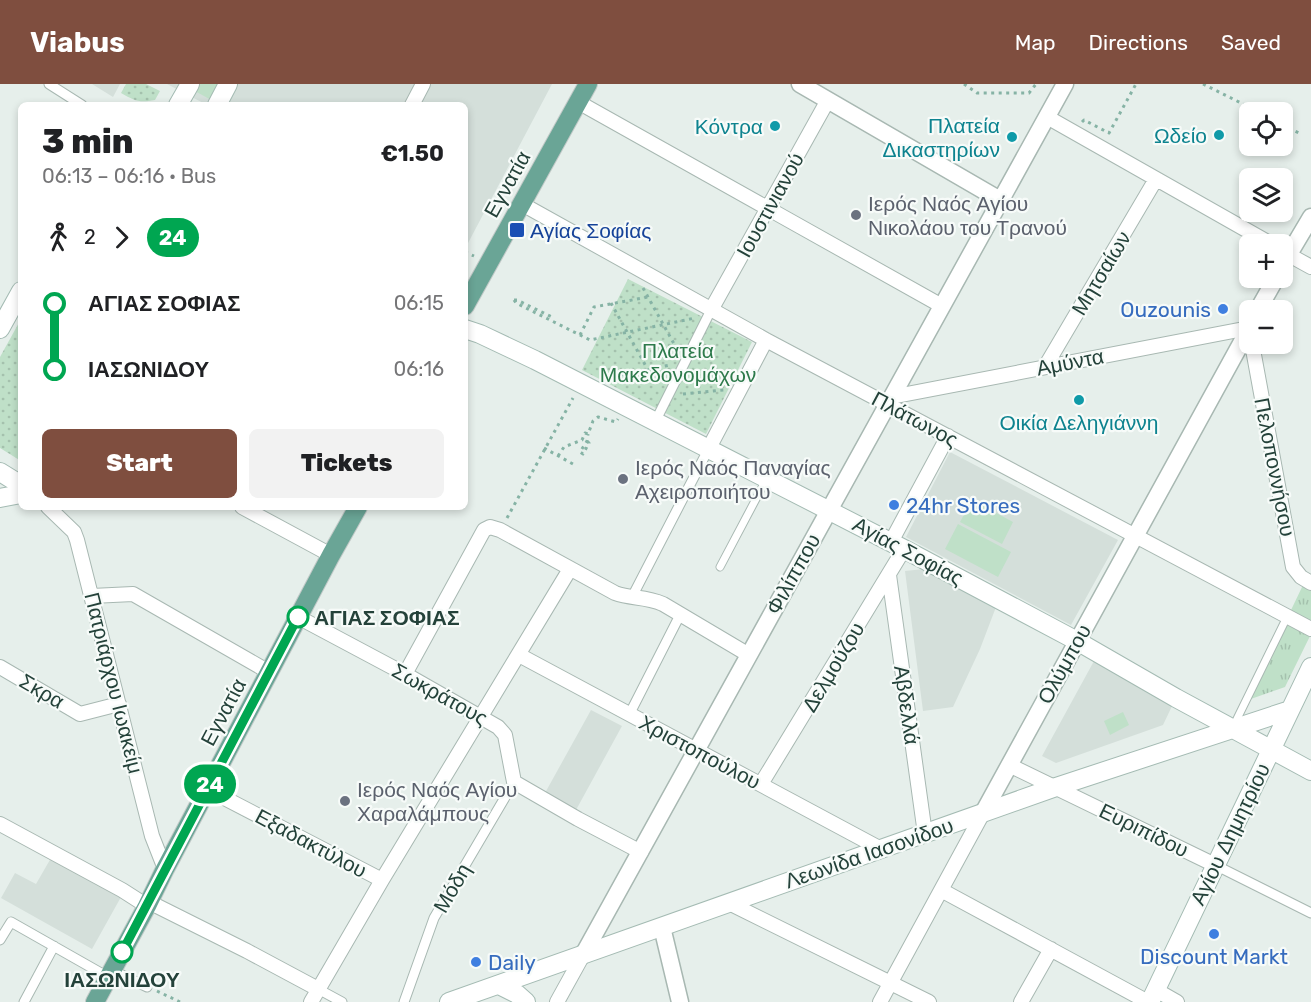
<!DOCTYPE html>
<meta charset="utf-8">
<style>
:root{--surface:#fff;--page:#f2f2f2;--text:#202124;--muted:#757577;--accent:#7f4e3f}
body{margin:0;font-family:Rubik,sans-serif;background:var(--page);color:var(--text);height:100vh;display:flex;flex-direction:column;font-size:22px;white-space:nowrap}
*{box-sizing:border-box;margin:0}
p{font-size:20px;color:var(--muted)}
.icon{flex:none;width:33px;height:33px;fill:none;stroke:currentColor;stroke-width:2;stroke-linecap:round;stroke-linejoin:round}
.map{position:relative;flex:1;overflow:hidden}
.side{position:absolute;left:18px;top:18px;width:450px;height:408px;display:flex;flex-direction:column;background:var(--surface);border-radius:9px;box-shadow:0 3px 9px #0003}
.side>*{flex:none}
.badge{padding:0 12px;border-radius:20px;font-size:21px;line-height:39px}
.fabs{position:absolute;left:1239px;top:18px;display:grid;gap:12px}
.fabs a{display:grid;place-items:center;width:54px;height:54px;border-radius:9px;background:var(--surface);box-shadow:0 3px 9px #0003;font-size:30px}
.map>.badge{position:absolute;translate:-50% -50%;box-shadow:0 0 0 3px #fff}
.legs{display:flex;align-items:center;gap:9px;height:66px;padding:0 24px;font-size:20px}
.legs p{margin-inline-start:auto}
.head{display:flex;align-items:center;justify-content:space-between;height:102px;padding:0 24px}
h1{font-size:33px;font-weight:800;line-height:45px}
.cta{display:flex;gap:12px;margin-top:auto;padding:12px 24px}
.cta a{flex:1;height:69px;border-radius:9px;background:var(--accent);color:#fff;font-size:24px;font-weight:800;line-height:69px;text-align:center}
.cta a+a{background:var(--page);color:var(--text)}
ul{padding:0 24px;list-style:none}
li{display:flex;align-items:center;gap:21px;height:66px;font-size:22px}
li i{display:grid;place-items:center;width:9px;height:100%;margin:0 8px;background:currentColor}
li i::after{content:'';width:15px;height:15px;margin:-8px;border:4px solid;border-radius:50%;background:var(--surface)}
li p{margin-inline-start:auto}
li:first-child i{background:linear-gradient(#0000 50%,currentColor 0)}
li:last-child i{background:linear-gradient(currentColor 50%,#0000 0)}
header{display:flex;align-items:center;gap:36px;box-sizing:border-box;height:84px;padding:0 30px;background:var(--accent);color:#fff}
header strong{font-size:28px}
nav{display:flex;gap:33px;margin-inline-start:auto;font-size:21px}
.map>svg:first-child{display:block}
.built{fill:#d4dfda}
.grass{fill:url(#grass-tufts)}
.park{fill:url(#park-dots)}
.pitch{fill:#bfe0c8}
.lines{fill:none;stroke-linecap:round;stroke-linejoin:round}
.service-casing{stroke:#a8b8b2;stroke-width:9}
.pedestrian-casing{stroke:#a8b8b2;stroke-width:11}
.minor-casing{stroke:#a8b8b2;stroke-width:16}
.tertiary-casing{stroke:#a8b8b2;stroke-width:19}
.secondary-casing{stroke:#a4bbb3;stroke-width:20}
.primary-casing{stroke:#c2cac8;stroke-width:20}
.path{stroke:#86b3a5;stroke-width:3;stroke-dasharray:3 4.5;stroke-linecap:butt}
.service{stroke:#fff;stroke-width:7}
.pedestrian{stroke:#fff;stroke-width:9}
.minor{stroke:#fff;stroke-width:14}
.tertiary{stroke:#fff;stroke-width:16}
.secondary{stroke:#fff;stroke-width:18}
.primary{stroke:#6aa596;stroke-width:18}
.line-1-casing{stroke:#fff;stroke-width:14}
.line-1{stroke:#00a651;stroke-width:9}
.culture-dot{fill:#0f9aa8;stroke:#f7fbf9;stroke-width:2}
.worship-dot{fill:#6b7280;stroke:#f7fbf9;stroke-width:2}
.transit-dot{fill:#1a4fb4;stroke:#f7fbf9;stroke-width:2}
.shop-dot{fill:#3f7fe0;stroke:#f7fbf9;stroke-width:2}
.stop-1-dot{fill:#fff;stroke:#00a651;stroke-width:3}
.labels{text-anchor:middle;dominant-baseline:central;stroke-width:4.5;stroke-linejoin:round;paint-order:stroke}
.culture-label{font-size:21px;fill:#0d838f;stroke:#f7fbf9;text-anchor:end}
.street-label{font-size:21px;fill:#24423a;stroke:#f7fbf9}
.worship-label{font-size:21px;fill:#5b616d;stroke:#f7fbf9;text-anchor:start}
.transit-label{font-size:21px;fill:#164399;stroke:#f7fbf9;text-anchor:start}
.shop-label{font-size:21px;fill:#366cbe;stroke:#f7fbf9;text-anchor:start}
.park-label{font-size:21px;fill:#2d7a4b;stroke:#f7fbf9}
.stop-label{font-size:21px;font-weight:bold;fill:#24423a;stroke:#f7fbf9;text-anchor:start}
</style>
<header>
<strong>Viabus</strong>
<nav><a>Map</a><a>Directions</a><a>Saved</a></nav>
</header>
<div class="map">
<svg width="1311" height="918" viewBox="0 0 1311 918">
<defs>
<pattern id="grass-tufts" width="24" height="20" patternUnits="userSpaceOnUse" patternTransform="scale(1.5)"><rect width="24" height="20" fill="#bfe0c8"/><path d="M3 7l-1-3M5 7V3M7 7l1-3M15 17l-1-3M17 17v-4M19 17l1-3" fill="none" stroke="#a4c1ad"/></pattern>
<pattern id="park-dots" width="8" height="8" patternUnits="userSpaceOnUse" patternTransform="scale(1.5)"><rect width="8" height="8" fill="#bfe0c8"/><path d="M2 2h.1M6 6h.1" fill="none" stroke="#a4c1ad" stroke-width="1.8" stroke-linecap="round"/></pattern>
</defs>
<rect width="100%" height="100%" fill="#e6efeb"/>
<!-- built -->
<path class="built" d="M92,0h28l-7,13z
M167,0h385l-85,161 -2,-1v-139h-258z
M950,368l168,88 -47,85 -165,-88z
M924,485l72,38 -16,42 -27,58 -30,4 -18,-140z
M1094,577l79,43 -10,21 -107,38 -14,-7z
M591,626l31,16 -46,84 -31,-17z
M51,774l70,39 -29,52 -91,-51 14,-25 21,11z"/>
<!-- grass -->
<path class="grass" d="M196,0h26l-9,17 -20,-11z
M1303,501l8,5v44l-26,53 -37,13z"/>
<!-- park -->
<path class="park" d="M126,0h20l14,7 -5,9c-16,3 -20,1 -34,-7z
M628,195l124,63 -46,92 -124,-64z
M21,235v142l-21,-13v-91z"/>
<!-- pitch -->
<path class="pitch" d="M972,416l41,22 -11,22 -42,-22z
M958,440l53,28 -13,25 -53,-28z
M1123,628l6,13 -19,10 -6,-14z"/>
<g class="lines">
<defs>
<path id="service" d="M720,483l46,-87
M1234,641l53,-108"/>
<path id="pedestrian" d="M49,0l33,21
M655,338l56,-112
M632,513l77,-149
M629,631l51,-100
M1215,781l96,48
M0,856l11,-18 97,55
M112,886l35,17
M318,905l24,13
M24,918l30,-56
M404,918l30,-84 80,-136"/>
<path id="minor" d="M578,18l364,204
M412,21l11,-21
M1047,33l224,127
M522,120l244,136 545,289
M1282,167l29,16
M711,226l117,-210
M1252,260l41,223 8,10 10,6
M1045,283l111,-188
M891,313l358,-69 1,5
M709,364l57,-108
M48,423l26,25 3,8 75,296 13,33
M242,423l89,48
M891,458l57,-106
M889,491l36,259
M92,512l41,-2 136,78
M298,533l107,57 93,53 7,8 9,47 64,37 63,33
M519,571l362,194
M0,583l80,47 39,-10
M405,590l79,-144 6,-3 10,3 115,63c16,6 30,3 48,11l86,51
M1009,681l206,100
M761,700l143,-235
M207,705l175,91
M0,740l122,66 25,16
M941,806l207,112
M149,818l98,49 71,38
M729,819l200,99
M1156,906l21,12
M311,918l71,-122 188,-311
M557,918l26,-47
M880,918l103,-189
M1021,918l30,-53"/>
<path id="tertiary" d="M800,0l200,116
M1282,182l29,-49
M1258,226l18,-32
M983,729l267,-486
M662,843l18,75
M583,871l482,-871"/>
<path id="secondary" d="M178,21l12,-21
M217,21l11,-21
M0,245l21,-38
M465,245l15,5 55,26 369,189 173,92 99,57 135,73
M0,388l21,13
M0,414l21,-4
M499,901l18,9 9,8
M449,918l607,-215 234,-77
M1150,918l161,-335"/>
<path id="primary" d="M465,222l123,-222
M95,918l52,-96 18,-37 166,-314 27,-48"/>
</defs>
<!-- service casing -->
<use href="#service" class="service-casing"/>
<!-- pedestrian casing -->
<use href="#pedestrian" class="pedestrian-casing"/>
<!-- minor casing -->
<use href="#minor" class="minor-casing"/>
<!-- tertiary casing -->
<use href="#tertiary" class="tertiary-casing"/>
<!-- secondary casing -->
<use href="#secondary" class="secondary-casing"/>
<!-- primary casing -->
<use href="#primary" class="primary-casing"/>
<!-- path -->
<path class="path" d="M964,0l13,9h52l7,-9
M1203,0l56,28
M1082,38l2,-2 25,13 27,-49
M1282,41l17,8
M465,168l9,4
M643,204l35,63
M514,216l2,3 74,37 105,-22
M514,216h3l37,18
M611,219l37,67
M580,251l14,-28 54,-10
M606,294l64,-13
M683,310l41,-4
M587,357l2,2 -6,11 -3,-2 7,-11 1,-7
M544,364l29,16
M558,372l6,-9 18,-7 3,-7 3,1 5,-13 5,-4 18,5 2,-3
M507,434l66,-120
M157,907l23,11"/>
<!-- service -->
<use href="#service" class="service"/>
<!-- pedestrian -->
<use href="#pedestrian" class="pedestrian"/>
<!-- minor -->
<use href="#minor" class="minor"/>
<!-- tertiary -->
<use href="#tertiary" class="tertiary"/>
<!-- secondary -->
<use href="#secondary" class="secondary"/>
<!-- primary -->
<use href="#primary" class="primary"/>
</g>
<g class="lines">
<defs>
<path id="line-1" d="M122,868l176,-335"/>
</defs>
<!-- line-1 casing -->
<use href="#line-1" class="line-1-casing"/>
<!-- line-1 -->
<use href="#line-1" class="line-1"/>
</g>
<!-- markers -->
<g class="culture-dot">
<circle cx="775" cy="42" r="6"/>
<circle cx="1219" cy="51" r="6"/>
<circle cx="1012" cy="53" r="6"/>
<circle cx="1079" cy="316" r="6"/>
</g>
<g class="worship-dot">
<circle cx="856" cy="131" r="6"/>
<circle cx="623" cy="395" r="6"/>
<circle cx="345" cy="717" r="6"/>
</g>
<rect class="transit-dot" x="509" y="138" width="16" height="16" rx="3"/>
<g class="shop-dot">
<circle cx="1223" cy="225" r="6"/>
<circle cx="894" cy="421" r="6"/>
<circle cx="1214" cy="850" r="6"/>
<circle cx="476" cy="878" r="6"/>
</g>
<g class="stop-1-dot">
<circle cx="298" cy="533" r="10"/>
<circle cx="122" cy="868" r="10"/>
</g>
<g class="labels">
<!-- culture labels -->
<g class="culture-label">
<text x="1000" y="41">Πλατεία<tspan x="1000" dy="24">Δικαστηρίων</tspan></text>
<text x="763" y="42">Κόντρα</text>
<text x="1207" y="51">Ωδείο</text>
<text x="1079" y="338" text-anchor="middle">Οικία Δεληγιάννη</text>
</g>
<!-- street labels -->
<g class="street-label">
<text transform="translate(507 100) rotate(-61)">Εγνατία</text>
<text transform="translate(770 121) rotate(-61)">Ιουστινιανού</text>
<text transform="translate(1101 189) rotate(-59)">Μητσαίων</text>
<text transform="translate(1070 278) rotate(-11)">Αμύντα</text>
<text transform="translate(915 335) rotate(28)">Πλάτωνος</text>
<text transform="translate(1275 383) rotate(79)">Πελοποννήσου</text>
<text transform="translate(908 467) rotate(28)">Αγίας Σοφίας</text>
<text transform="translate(793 490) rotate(-61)">Φιλίππου</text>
<text transform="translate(1064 580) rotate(-61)">Ολύμπου</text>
<text transform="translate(833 583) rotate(-59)">Δελμούζου</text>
<text transform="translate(114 599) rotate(76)">Πατριάρχου Ιωακείμ</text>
<text transform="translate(42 607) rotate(30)">Σκρα</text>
<text transform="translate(440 610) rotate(29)">Σωκράτους</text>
<text transform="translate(907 621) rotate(82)">Αβδελλά</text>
<text transform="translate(223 628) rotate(-62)">Εγνατία</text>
<text transform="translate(700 668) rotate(28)">Χριστοπούλου</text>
<text transform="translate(1144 746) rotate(26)">Ευριπίδου</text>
<text transform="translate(1230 750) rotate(-64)">Αγίου Δημητρίου</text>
<text transform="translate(311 759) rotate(28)">Εξαδακτύλου</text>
<text transform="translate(869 769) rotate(-19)">Λεωνίδα Ιασονίδου</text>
<text transform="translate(452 804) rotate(-60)">Μόδη</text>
</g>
<!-- worship labels -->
<g class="worship-label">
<text x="868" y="119">Ιερός Ναός Αγίου<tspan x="868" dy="24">Νικολάου του Τρανού</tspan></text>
<text x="635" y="383">Ιερός Ναός Παναγίας<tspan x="635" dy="24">Αχειροποιήτου</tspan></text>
<text x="357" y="705">Ιερός Ναός Αγίου<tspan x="357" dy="24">Χαραλάμπους</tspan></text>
</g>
<!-- transit labels -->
<g class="transit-label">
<text x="530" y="146">Αγίας Σοφίας</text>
</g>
<!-- shop labels -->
<g class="shop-label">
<text x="1211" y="225" text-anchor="end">Ouzounis</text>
<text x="906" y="421">24hr Stores</text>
<text x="1214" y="872" text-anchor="middle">Discount Markt</text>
<text x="488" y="878">Daily</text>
</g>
<!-- park labels -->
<g class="park-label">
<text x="678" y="266">Πλατεία<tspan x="678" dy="24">Μακεδονομάχων</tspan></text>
</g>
<!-- stop labels -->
<g class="stop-label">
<text x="314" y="533">ΑΓΙΑΣ ΣΟΦΙΑΣ</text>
<text x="122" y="895" text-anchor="middle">ΙΑΣΩΝΙΔΟΥ</text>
</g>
</g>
</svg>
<div class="fabs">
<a><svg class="icon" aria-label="locate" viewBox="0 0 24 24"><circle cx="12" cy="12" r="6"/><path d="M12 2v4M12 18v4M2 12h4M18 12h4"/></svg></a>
<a><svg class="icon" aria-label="layers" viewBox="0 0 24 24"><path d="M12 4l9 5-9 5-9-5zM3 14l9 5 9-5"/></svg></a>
<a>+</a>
<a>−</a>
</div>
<b class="badge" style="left:210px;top:700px;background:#00a651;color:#fff">24</b>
<section class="side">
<div class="head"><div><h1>3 min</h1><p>06:13 – 06:16 · Bus</p></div><b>€1.50</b></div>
<div class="legs"><svg class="icon" aria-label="walk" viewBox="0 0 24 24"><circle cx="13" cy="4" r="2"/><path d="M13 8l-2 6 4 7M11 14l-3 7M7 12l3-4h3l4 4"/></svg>2<svg class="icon" aria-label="forward" viewBox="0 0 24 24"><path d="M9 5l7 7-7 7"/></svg><b class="badge" style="background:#00a651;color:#fff">24</b></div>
<ul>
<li><i style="color:#00a651"></i><b>ΑΓΙΑΣ ΣΟΦΙΑΣ</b><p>06:15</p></li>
<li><i style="color:#00a651"></i><b>ΙΑΣΩΝΙΔΟΥ</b><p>06:16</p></li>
</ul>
<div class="cta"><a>Start</a><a>Tickets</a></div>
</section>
</div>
